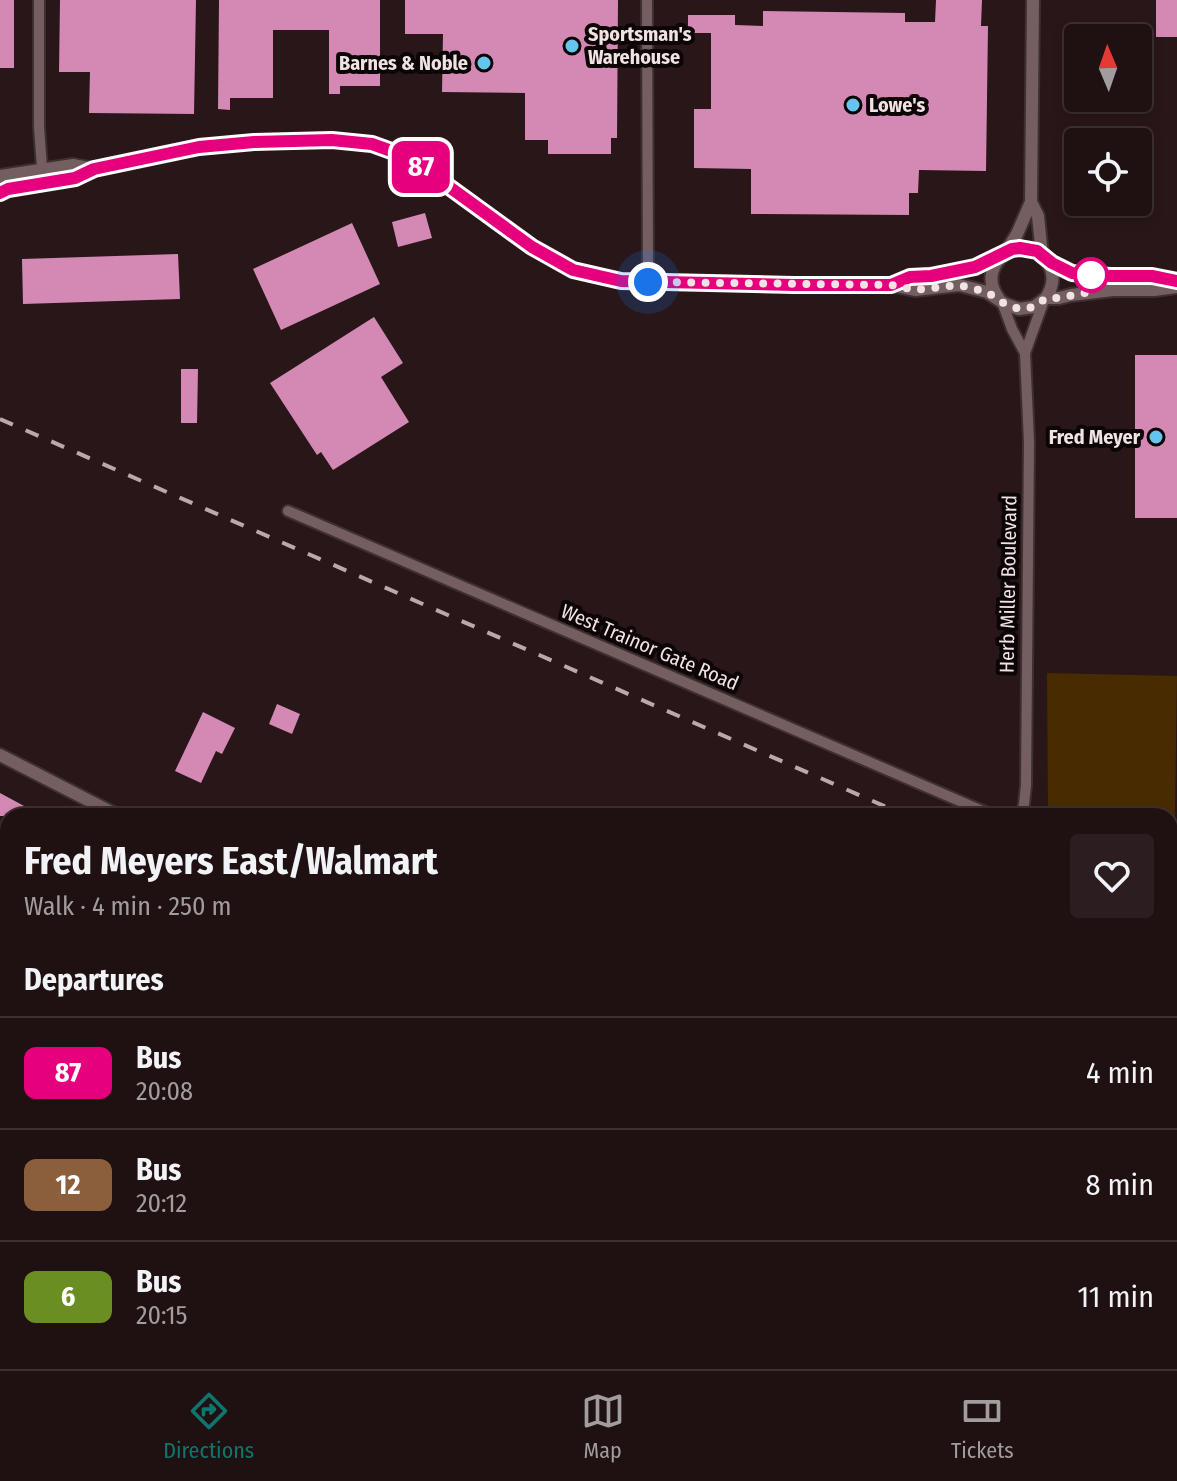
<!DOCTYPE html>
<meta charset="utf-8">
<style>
:root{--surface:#1f1012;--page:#2c1e20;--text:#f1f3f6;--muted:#a19d9f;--line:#3c3032;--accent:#0f766e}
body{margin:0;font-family:"Fira Sans Condensed",sans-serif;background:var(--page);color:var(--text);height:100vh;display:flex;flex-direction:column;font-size:30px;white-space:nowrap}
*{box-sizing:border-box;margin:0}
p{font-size:26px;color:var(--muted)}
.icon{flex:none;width:44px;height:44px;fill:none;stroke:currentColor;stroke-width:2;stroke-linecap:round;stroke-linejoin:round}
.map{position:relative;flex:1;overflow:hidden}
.side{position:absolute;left:0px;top:808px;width:1178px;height:562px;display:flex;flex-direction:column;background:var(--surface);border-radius:24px 24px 0 0;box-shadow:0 4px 12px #0003,0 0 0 2px var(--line)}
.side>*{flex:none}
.badge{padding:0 16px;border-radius:12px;font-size:28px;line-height:52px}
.needle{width:52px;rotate:358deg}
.buttons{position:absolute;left:1064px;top:24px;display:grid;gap:16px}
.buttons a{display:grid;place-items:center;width:88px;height:88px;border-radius:8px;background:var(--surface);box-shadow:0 4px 12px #0003,0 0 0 2px var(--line);font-size:40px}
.you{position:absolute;width:40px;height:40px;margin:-20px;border:6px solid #fff;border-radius:50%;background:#1a73e8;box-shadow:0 0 0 12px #1a73e833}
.map>.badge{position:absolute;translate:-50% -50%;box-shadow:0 0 0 4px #fff}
h2{padding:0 24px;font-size:30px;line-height:72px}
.round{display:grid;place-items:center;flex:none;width:84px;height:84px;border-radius:8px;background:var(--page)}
.headline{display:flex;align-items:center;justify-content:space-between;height:136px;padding:0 24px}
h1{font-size:38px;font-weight:700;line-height:60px}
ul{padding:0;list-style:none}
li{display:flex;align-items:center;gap:24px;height:112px;padding:0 24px;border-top:2px solid var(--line)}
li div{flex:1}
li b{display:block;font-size:30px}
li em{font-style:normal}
li .badge{min-width:88px;font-weight:700;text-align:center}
.tab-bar{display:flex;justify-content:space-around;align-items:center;height:112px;border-top:2px solid var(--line);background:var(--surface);font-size:22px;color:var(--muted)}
.tab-bar a{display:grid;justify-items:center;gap:4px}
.tab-bar .current{color:var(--accent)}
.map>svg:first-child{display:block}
.green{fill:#482c00}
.building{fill:#d389b3}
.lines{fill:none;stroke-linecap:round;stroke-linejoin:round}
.minor-casing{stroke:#3d3031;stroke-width:14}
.tertiary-casing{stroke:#3d3031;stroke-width:16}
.secondary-casing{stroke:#3d3031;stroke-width:18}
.primary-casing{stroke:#3d3031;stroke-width:20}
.trunk-casing{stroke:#3d3031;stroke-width:20}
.minor{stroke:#755e60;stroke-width:10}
.tertiary{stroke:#755e60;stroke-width:12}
.secondary{stroke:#966254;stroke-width:14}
.primary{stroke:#b76647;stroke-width:16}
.trunk{stroke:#cd693f;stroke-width:16}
.rail{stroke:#b9a9aa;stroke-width:4;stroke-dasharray:14 14;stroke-linecap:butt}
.line-casing{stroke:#fff;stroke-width:18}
.line{stroke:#e6007e;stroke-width:12}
.walk{stroke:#f1e3e3;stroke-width:8;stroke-dasharray:0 14.4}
.poi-dot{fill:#65c5ee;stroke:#0c0505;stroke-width:3}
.stop-dot{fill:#fff;stroke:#e6007e;stroke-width:4}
.labels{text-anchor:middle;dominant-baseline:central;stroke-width:8;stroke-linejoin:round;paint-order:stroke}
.poi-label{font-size:20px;font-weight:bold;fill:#f1e3e3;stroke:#0c0505;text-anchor:start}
.street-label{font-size:20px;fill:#f1e3e3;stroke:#0c0505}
</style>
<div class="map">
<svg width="1177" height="1369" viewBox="0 0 1177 1369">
<rect width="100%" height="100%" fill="#291618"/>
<!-- green -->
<path class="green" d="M1047,673l130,3 -3,200 -4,-2v-58h-116l-6,-3z"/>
<!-- building -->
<path class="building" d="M0,0h14v68h-14z
M60,0h136l-2,114 -105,-1 1,-41h-31z
M219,0h161v86h-40v8h-11v-64h-56v68h-43v12l-12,-1z
M405,0h213l-1,138h-6v16h-63v-14h-23v-47l-83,-1 1,-58h-38z
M936,0h46l-1,26h7l-2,145 -67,-1 -1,23h-9v22l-158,-1v-45l-57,-1v-59h17v-76h-23v-18h47v10l28,1v-15l142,2v9h30z
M1156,0h21v37h-21z
M425,213l7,25 -34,9 -6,-25z
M352,223l28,61 -99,46 -28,-61z
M178,254l2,45 -157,5 -1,-45z
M374,317l29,46 -22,14 28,45 -76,48 -12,-18 -4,3 -47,-72z
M1135,355h42v163h-42z
M181,369h17l-1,54h-16z
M277,704l23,10 -8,20 -23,-10z
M203,712l32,16 -13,26 -6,-3 -15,32 -26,-12z
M0,793l26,14 -4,9h-22z"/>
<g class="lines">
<defs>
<path id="minor" d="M39,0v127l3,41
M647,0l1,282
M1002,302l10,27 13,24
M288,511l697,301 14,4
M1021,816l3,-12 2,-19 3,-343 -4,-89 19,-53
M1170,1119l7,8"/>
<path id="tertiary" d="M1033,0l-2,202 7,14 4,39
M0,176l73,-11 21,4
M0,193l8,-4 67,-11 19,-9 105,-22 55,-5 78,-2 40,4 36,13 124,90 41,23 48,11 203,4h67l24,5 44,-5 28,7 18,12 14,5 15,-2 12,-9h13l12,-3 42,-5h41l23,-3
M1006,252l11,-18 14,-32
M891,285l19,-8 47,-6 18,-4 37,-18 8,-1 17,3 15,12 20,10 38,3h42l25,5
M1046,298c8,-13 9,-24 1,-37
M999,299c-11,-15 -10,-30 3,-43
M0,755l119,61"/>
<path id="secondary" d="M1170,1089l7,-5
M756,1369l10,-7"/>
<path id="primary" d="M0,1205l8,4
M0,1228l8,4
M268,1362l14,7
M313,1362l13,7"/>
<path id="trunk" d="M1170,1316l7,-6
M1170,1347l7,-6
M1097,1369l10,-7
M1140,1369l9,-7"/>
</defs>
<!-- minor casing -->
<use href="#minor" class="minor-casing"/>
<!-- tertiary casing -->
<use href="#tertiary" class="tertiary-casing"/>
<!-- secondary casing -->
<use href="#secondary" class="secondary-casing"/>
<!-- primary casing -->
<use href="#primary" class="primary-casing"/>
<!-- trunk casing -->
<use href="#trunk" class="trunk-casing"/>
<!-- minor -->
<use href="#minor" class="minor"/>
<!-- tertiary -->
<use href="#tertiary" class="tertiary"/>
<!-- secondary -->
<use href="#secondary" class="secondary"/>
<!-- primary -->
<use href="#primary" class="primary"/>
<!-- trunk -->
<use href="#trunk" class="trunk"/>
<!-- rail -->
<path class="rail" d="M0,419l907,397
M1170,931l7,3"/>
</g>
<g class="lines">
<defs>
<path id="line" d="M0,193l8,-4 67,-11 19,-9 105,-22 55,-5 78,-2 40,4 36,13 124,90 41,23 48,11 173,4h97l19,-8 21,-1 44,-9 37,-18 8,-1 17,3 15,12 20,10 38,3h42l25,5"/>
</defs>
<!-- line casing -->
<use href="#line" class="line-casing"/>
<!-- line -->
<use href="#line" class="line"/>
<!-- walk -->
<path class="walk" d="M648,282l243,3 24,5 44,-5 28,7 18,12 14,5 15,-2 12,-9h13l30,-6 2,-17"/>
</g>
<!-- markers -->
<g class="poi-dot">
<circle cx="572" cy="46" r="8"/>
<circle cx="484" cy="63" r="8"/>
<circle cx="853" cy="105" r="8"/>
<circle cx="1156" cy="437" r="8"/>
</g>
<circle class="stop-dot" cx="1091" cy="275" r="16"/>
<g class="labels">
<!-- poi labels -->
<g class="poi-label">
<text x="588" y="34">Sportsman's<tspan x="588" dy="23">Warehouse</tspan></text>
<text x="468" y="63" text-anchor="end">Barnes &amp; Noble</text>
<text x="869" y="105">Lowe's</text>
<text x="1140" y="437" text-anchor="end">Fred Meyer</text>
</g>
<!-- street labels -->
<g class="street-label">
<text transform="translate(1008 584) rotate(-89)">Herb Miller Boulevard</text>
<text transform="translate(650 647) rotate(23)">West Trainor Gate Road</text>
</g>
</g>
</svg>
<div class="buttons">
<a><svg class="needle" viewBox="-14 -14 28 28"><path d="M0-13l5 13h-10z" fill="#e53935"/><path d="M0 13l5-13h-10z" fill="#a19d9f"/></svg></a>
<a><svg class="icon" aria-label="locate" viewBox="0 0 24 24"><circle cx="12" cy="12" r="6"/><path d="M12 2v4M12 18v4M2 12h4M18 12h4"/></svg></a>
</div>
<div class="you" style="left:648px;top:282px"></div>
<b class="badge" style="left:421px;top:167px;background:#e6007e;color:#fff">87</b>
<section class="side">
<div class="headline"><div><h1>Fred Meyers East/Walmart</h1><p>Walk · 4 min · 250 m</p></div><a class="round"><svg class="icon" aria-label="heart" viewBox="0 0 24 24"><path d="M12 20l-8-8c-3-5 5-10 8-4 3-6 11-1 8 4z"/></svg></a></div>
<h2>Departures</h2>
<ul>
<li><span class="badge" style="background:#e6007e;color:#fff">87</span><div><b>Bus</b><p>20:08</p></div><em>4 min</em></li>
<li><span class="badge" style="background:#8b5e3c;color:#fff">12</span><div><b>Bus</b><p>20:12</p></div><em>8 min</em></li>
<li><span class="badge" style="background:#6b8e23;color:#fff">6</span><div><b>Bus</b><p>20:15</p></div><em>11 min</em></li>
</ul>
</section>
</div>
<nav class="tab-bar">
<a class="current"><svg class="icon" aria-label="directions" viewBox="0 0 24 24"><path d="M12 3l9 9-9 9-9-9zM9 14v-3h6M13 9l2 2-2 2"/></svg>Directions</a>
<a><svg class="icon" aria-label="map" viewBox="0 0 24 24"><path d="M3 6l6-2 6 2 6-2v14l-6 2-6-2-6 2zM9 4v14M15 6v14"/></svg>Map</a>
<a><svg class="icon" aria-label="tickets" viewBox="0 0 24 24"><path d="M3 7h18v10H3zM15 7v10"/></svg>Tickets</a>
</nav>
